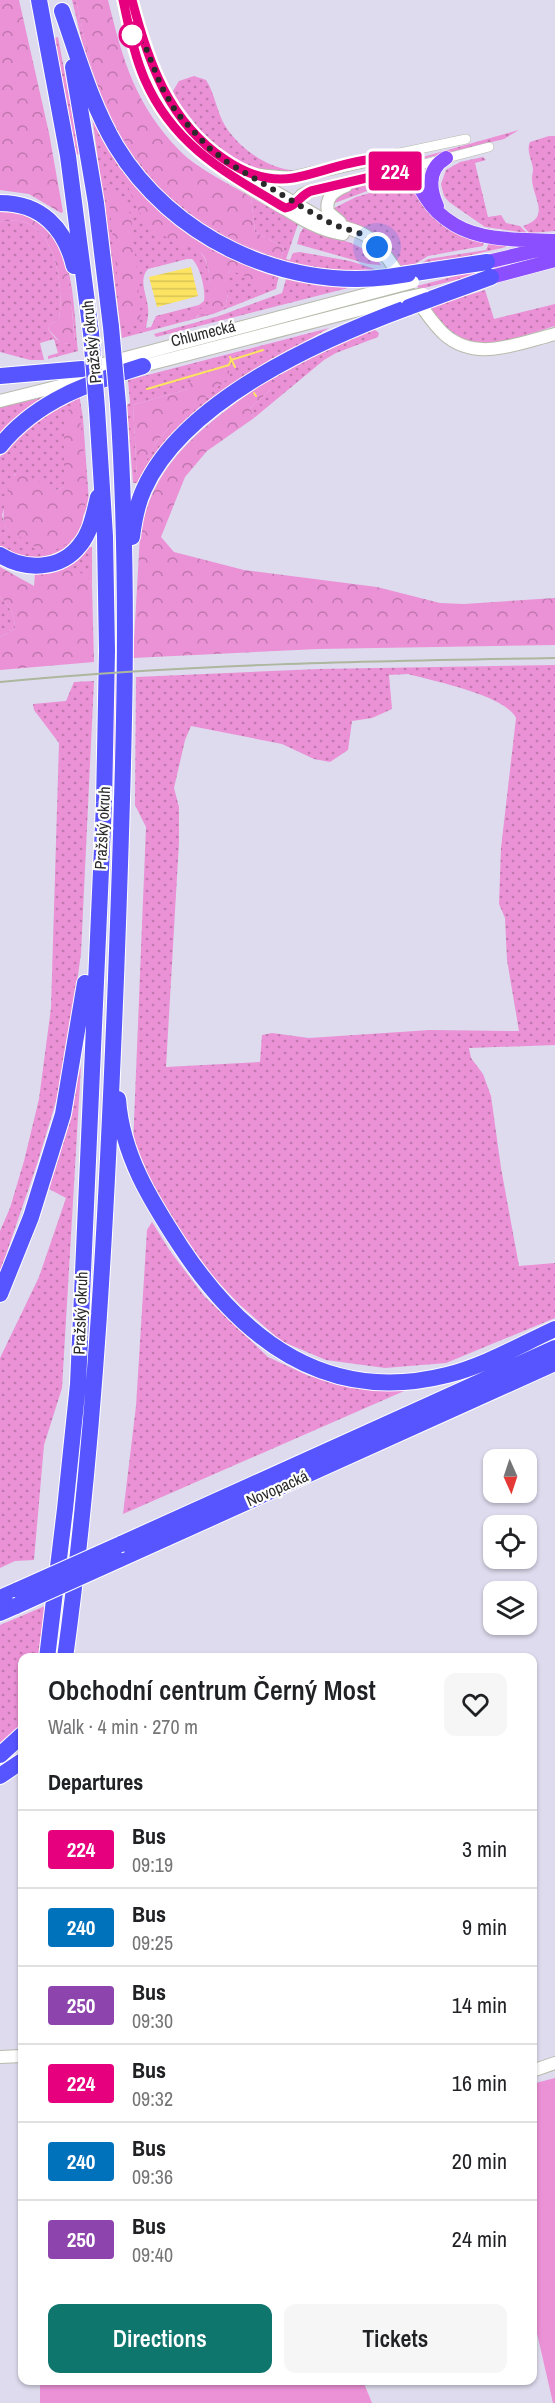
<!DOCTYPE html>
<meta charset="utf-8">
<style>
:root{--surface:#fff;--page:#f6f6f6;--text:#202124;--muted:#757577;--line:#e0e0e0;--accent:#0f766e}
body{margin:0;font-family:"Archivo Narrow",sans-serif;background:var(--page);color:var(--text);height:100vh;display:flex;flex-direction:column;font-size:22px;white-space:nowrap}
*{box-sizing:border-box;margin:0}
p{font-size:20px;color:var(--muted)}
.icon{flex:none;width:33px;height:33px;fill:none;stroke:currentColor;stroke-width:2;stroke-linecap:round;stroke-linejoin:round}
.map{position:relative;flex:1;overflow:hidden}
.drawer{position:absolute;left:18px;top:1653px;width:519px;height:732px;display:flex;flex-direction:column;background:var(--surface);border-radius:12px;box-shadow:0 2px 4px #0004}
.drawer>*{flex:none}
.badge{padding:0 12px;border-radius:4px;font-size:21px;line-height:39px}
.needle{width:39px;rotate:177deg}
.fabs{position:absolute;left:483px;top:1449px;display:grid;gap:12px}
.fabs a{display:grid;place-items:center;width:54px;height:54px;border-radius:12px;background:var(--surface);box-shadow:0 2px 4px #0004;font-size:30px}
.you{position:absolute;width:30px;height:30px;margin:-15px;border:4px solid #fff;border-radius:50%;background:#1a73e8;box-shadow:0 0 0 9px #1a73e833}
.map>.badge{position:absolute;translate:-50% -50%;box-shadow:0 0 0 3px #fff}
h2{padding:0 30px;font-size:22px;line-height:54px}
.round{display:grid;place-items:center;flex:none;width:63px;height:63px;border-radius:12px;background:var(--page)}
.overview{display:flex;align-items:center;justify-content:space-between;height:102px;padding:0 30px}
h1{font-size:28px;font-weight:600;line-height:45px}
.primary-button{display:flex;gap:12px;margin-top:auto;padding:12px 30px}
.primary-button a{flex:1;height:69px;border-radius:12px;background:var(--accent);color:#fff;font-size:24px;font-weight:600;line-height:69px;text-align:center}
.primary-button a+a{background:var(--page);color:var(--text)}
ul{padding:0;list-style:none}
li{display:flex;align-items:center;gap:18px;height:78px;padding:0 30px;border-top:2px solid var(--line)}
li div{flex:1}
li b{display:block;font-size:22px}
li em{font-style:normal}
li .badge{min-width:66px;font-weight:700;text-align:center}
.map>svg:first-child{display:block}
.grass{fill:url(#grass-dots);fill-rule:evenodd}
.forest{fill:url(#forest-crowns)}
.park{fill:#eb91d6}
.water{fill:url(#water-rules)}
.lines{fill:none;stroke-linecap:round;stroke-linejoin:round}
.stream{stroke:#fce462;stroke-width:2}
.street-casing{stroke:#b6bcab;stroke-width:10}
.secondary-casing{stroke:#b6bcab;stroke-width:14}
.primary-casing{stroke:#fff;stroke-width:15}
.highway-casing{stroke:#fff;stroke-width:18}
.street{stroke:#fff;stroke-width:9}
.secondary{stroke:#fff;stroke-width:12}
.primary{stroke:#8b4fff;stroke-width:14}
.highway{stroke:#5655ff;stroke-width:16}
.rail{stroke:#acb79d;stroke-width:2}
.secondary-bridge-casing{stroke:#b6bcab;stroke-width:14;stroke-linecap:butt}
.highway-bridge-casing{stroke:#fff;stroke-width:18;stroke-linecap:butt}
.secondary-bridge{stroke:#fff;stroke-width:12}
.highway-bridge{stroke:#5655ff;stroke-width:16}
.line-casing{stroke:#fff;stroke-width:14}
.line{stroke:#e6007e;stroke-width:9}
.walk{stroke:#2a2a2a;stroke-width:6;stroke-dasharray:0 10.8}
.stop-dot{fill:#fff;stroke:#e6007e;stroke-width:3}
.labels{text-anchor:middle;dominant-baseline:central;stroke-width:4.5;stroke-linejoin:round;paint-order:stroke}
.street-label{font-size:16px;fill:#2a2a2a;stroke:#fff}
</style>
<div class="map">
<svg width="555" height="2403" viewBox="0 0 555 2403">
<defs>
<pattern id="grass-dots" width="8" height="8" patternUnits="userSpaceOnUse" patternTransform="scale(1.5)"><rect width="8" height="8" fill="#eb91d6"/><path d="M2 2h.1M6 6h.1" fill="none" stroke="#bf77ae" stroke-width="1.8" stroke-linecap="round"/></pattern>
<pattern id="forest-crowns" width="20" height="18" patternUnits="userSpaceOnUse" patternTransform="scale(1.5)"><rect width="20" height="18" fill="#eb91d6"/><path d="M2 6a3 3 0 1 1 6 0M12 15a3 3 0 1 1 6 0" fill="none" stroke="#bf77ae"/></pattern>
<pattern id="water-rules" width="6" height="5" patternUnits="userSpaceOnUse" patternTransform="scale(1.5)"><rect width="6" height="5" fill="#fce462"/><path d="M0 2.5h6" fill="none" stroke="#d8c455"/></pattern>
</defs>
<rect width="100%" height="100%" fill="#dedbee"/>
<!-- grass -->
<path class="grass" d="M72,0h4c8,35 14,73 30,106 36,77 96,126 175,153l3,-12 -29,-15 -4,-35 47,27 -12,35 4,1 3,-7 7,-1 50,9 28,9 -45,2 -65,-14 -55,-26 -37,-26 -23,-23 -30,-39 -33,-69z
M58,37l22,117 -6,1 -20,-117z
M194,76l12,4c8,12 11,31 17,42 13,25 49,51 77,48 -30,13 -76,-10 -96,-33 -5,-6 -8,-13 -13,-19 -6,-8 -14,-16 -18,-27l6,-10z
M92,115l43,67 144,93 -3,14 -63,25 -91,24zM200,252l75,32 -45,-14 -2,3v21l-3,14 -30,9 15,-11c0,-16 2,-42 -10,-54zM187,259h5c8,7 14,31 12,42l-5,4 -43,11 -5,11 -5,1c1,-7 3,-13 2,-20 -1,-13 -10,-28 0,-39z
M519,130l-15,9 -90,22 -2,-1z
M549,136h6v95l-26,2 -6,-7c29,-9 9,-29 9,-48 0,-3 1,-6 1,-9 -1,-10 -7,-18 -3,-27z
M483,157l3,3 -11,3 13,54 13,-2 5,8 14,3 7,7 -42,-6 -36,-25 -5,-6 -3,-12 5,-14 14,-8z
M401,174l7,2 -76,28 6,-11z
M411,181l8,17 65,44 -1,4 -55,10 -13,8 -15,2 -32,-34 -25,-12 -11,-11 24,-12z
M0,208c76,-1 72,89 78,143l-30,8v-3l10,-3 -4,-14 -14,4 4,17h-14l-30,-8v-130c8,-1 17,-2 24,0 33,10 40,69 35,97l-9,6 -2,4c7,10 16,20 27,11 -6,-49 -3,-133 -75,-128z
M304,227c31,15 54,10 77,38l-13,-1 -71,-20 3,-11z
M489,243l17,2v2l-91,21 13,-9 58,-9z
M510,262l3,1 -1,3 -92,23 -3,-3z
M287,276l65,11 -196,50 -2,-3 65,-18 63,-23z
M485,290l9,29 61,-15v22c-55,16 -87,37 -125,-19z
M329,328l-77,44 -76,59 -15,16 -24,36h-4l-6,-78 3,-2 -2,-23zM188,389l4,17 -19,17 -18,21 -18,33 -4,-72z
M374,329l5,4 -1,4 -42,16 -12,7 -70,58 -4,-10 21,-19 -5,-8 63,-36z
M79,394l4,24 6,84 -1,12 -12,27 -26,17 -27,1 -23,-12v-90l38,-40zM65,412l20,104 -13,25 -26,9 -41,-23 -3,-12 13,-41 41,16 8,-3z
M49,395l-49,41v-30z
M88,547h4v39c-5,-15 -23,-16 -37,-17z
M0,597c10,9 15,19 15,32l-15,8z
M555,665v380l-86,3 2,10 12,16 8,22 10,72 18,98 36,-3v55l-109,45 -61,5 -59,-8 -45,-19 -41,-36 -38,-40 -46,-74 -23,-45 13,-319 -11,-22 1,-128 183,-8zM408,674c25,7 97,21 108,44l-15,130 -2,56 6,14 2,42 12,71 -89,-1 -121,8 -37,-5 -10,2 -2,27 -94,5 13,-225v-35l-5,-19 11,-48 6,-14 91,18 32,15 16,3 18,-12 4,-29 20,-3 20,-9 -3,-34z
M113,675h8l-6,142 -6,-2z
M94,681l-13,272 -16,119 -28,92 -37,108v-41l10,-23 14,-47 15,-62 12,-91 8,-265 -25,-33 -1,-6 33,-3 8,-19z
M81,1066l-19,322 -18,57 -10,115 -19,1 -15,7v-210l39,-81 27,-79 -17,-9z
M152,1222l18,29 34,45 64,61 41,19 35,8 67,4 -288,126 13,-108 11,-176z
M45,1606l-7,51 -16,1v70l-22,23v-126z"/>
<!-- forest -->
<path class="forest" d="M0,0h19l30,133 14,79 -2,1 -32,-19 -29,-4z
M76,0h32c15,61 27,105 73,152 14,15 52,34 70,45l4,35 29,15 -3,12c-79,-27 -140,-76 -175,-153 -16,-33 -22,-71 -30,-106z
M129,176l147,99 1,8 -16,4 -16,-11 -15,-6 -2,3v21l-3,14 -19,7 -13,1v-5l17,-5c0,-13 1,-41 -7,-51 -4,-6 -15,-7 -21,-10 -34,-15 -45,-30 -56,-65z
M107,184h3l21,31 10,102 -4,8 -10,1 -5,-6z
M12,211c63,18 56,76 63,130l-2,2 -11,1 -14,-15 2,-4 9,-6c5,-28 -2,-87 -35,-97 -7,-2 -16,-1 -24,0v-10z
M224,366l6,6 -1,6 -56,45 -18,21 -18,34 -4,-73 55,-16 5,-15z
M266,381l6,4 -1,4 -21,19 4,10 -47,33 -22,26 -24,60 13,15 70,18 133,17 63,16 24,1 91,-6v47l-237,4 -185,9 7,-123c13,-76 68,-112 126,-154z
M70,409l6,1 4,5c2,32 18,109 -13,129 -6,4 -14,7 -22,6 -14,-3 -28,-16 -40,-23 -5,-12 3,-48 13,-55l38,18 8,-3v-70l1,-5z
M0,567l34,19 1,-13c19,-3 49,-10 57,13l2,76 -94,8v-33l15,-8c0,-13 -5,-23 -15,-32z"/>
<!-- park -->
<path class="park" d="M555,2078v325h-2l-20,-87 -1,-232z
M40,2381h323l9,22h-332z"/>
<!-- water -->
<path class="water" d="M191,267l7,29 -41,11 -8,-30z"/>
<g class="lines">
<!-- stream -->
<path class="stream" d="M230,357l5,10
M147,389l82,-24 2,-5 32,-10
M254,393l2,3"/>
<defs>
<path id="street" d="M386,156l80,-17
M409,168l80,-21"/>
<path id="secondary" d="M123,0c4,19 9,39 14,58 20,70 72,106 132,141 23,14 46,31 74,35
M132,0c10,38 21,79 43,111 33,49 98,78 147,108 13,7 26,8 39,14 18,8 31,32 42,48
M257,175l33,3 84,-19
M292,207l10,-12 9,-4 98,-23
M340,222l-12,-10c-3,-14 5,-21 18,-26
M415,297c9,13 18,27 29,37 32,29 75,9 111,0
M88,368l306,-81
M135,368l270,-70
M0,401l92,-23
M0,2057l22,-1
M532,2071l23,-8"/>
<path id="primary" d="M374,159c34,-1 35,11 51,37 7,12 18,22 30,29 29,17 67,14 100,16
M437,206c-8,-18 -10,-37 9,-48
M487,262l68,-16
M491,277l64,-17"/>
<path id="highway" d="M39,0l29,156 23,177
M62,11c16,45 29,93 54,135 55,91 167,144 272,131
M73,67l23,136 15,124
M0,203c41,0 65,25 74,63
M408,274l79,-12
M428,300l63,-23
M0,376l82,-7
M0,446c37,-46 89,-63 143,-80
M132,537c2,-16 5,-33 12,-48 40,-89 178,-150 265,-182
M0,555c25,16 61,15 80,-10 11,-13 14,-32 18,-48
M118,1099c4,56 33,102 63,148 63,95 147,158 266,128 37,-9 73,-30 108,-46
M0,1294l31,-77 32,-103 22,-131
M121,1544l434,-196
M118,1560l437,-197
M0,1598l18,-8
M0,1613l16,-7
M47,1658l18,-149 13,-125 26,-581 3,-152 -2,-115 -8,-127
M65,1658c31,-226 42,-453 51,-680 7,-193 15,-381 2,-574
M0,1755l22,-20
M0,1776l22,-15"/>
</defs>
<!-- street casing -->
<use href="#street" class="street-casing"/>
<!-- secondary casing -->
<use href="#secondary" class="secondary-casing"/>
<!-- primary casing -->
<use href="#primary" class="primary-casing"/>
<!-- highway casing -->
<use href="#highway" class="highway-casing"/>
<!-- street -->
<use href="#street" class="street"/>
<!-- secondary -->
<use href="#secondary" class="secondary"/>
<!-- primary -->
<use href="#primary" class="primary"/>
<!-- highway -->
<use href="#highway" class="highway"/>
<!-- rail -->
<path class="rail" d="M0,682c185,-18 370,-21 555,-24"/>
<defs>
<path id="secondary-bridge" d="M394,287l19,-5
M405,298l18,-4"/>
<path id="highway-bridge" d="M388,277l20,-3
M409,307l19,-7
M111,327l7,77
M91,333l6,76
M18,1590l103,-46
M16,1606l102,-46"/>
</defs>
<!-- secondary-bridge casing -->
<use href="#secondary-bridge" class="secondary-bridge-casing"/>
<!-- highway-bridge casing -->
<use href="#highway-bridge" class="highway-bridge-casing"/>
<!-- secondary-bridge -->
<use href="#secondary-bridge" class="secondary-bridge"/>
<!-- highway-bridge -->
<use href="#highway-bridge" class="highway-bridge"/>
</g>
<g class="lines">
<defs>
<path id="line" d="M123,0c6,27 11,55 22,80 29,66 81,93 140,128 11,-1 15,-13 26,-17l98,-23c-27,-23 -84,5 -116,10 -25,4 -49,-5 -69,-19 -55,-37 -76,-97 -92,-159"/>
</defs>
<!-- line casing -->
<use href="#line" class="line-casing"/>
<!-- line -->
<use href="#line" class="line"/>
<!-- walk -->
<path class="walk" d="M132,35l12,8 17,43 15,26 32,35 19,15 82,49 25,14 28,9 15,13"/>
</g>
<!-- markers -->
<circle class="stop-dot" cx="132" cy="35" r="12"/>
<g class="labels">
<!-- street labels -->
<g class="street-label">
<text transform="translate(203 333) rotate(-14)">Chlumecká</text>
<text transform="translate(91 342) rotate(-96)">Pražský okruh</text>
<text transform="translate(102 828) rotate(-87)">Pražský okruh</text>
<text transform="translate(80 1313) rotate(-88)">Pražský okruh</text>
<text transform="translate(277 1488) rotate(-24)">Novopacká</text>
</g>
</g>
</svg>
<div class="fabs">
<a><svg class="needle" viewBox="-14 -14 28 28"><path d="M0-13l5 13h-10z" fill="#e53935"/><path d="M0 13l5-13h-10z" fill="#757577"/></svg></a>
<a><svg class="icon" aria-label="locate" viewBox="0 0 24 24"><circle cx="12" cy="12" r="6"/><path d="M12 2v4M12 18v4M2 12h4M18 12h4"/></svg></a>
<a><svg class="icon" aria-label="layers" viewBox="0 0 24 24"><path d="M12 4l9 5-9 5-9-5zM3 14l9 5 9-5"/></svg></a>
</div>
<div class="you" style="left:377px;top:247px"></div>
<b class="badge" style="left:395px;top:171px;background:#e6007e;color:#fff">224</b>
<section class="drawer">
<div class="overview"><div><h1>Obchodní centrum Černý Most</h1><p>Walk · 4 min · 270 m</p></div><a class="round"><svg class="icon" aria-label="heart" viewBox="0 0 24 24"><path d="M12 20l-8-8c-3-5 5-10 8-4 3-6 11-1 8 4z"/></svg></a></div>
<h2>Departures</h2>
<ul>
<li><span class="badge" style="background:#e6007e;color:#fff">224</span><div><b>Bus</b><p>09:19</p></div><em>3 min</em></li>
<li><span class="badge" style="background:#0072bc;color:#fff">240</span><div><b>Bus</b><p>09:25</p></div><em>9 min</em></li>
<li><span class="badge" style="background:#8e44ad;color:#fff">250</span><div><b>Bus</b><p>09:30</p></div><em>14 min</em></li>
<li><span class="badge" style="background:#e6007e;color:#fff">224</span><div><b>Bus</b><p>09:32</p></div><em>16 min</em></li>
<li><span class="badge" style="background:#0072bc;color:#fff">240</span><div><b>Bus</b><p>09:36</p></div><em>20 min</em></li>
<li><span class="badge" style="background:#8e44ad;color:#fff">250</span><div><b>Bus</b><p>09:40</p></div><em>24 min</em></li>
</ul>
<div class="primary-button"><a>Directions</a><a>Tickets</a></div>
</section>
</div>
